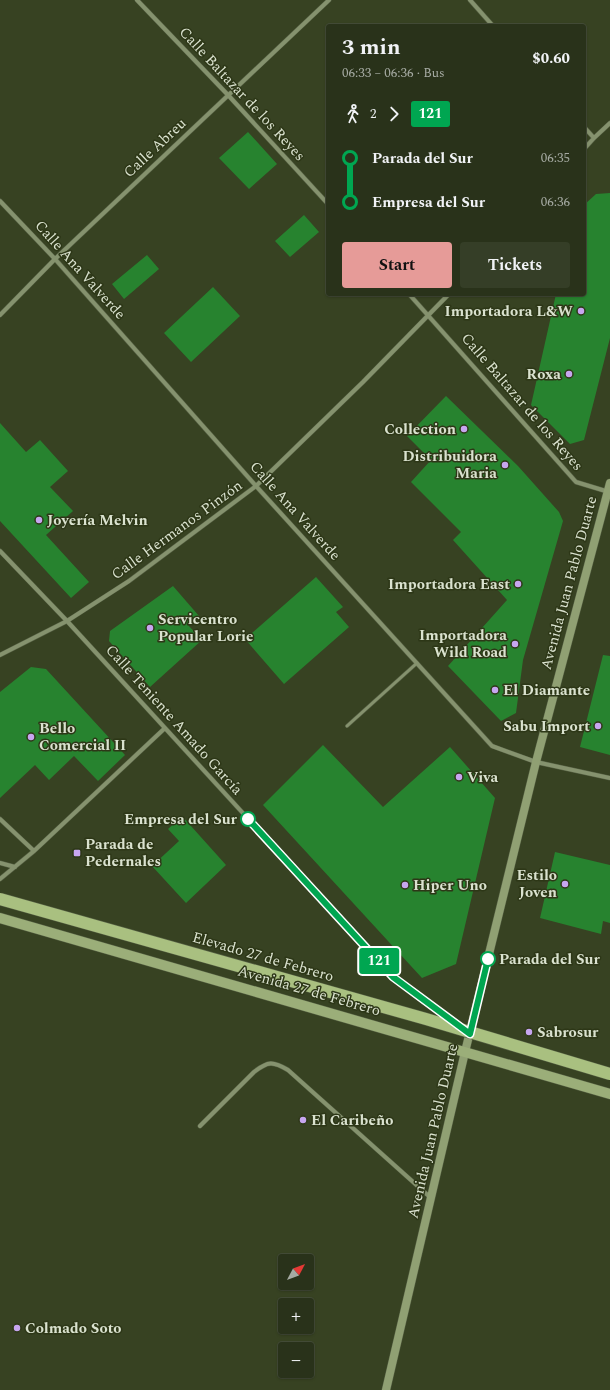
<!DOCTYPE html>
<meta charset="utf-8">
<style>
:root{--surface:#29321a;--page:#353e27;--text:#f1f3f6;--muted:#a5aaa2;--line:#454d39;--accent:#e69b98}
body{margin:0;font-family:Spectral,serif;background:var(--page);color:var(--text);height:100vh;display:flex;flex-direction:column;font-size:15px;white-space:nowrap}
*{box-sizing:border-box;margin:0}
p{font-size:13px;color:var(--muted)}
.icon{flex:none;width:22px;height:22px;fill:none;stroke:currentColor;stroke-width:2;stroke-linecap:round;stroke-linejoin:round}
.map{position:relative;flex:1;overflow:hidden}
.drawer{position:absolute;left:326px;top:24px;width:260px;height:272px;display:flex;flex-direction:column;background:var(--surface);border-radius:4px;box-shadow:0 1px 3px #0004,0 0 0 1px var(--line)}
.drawer>*{flex:none}
.badge{padding:0 8px;border-radius:3px;font-size:14px;line-height:26px}
.needle{width:26px;rotate:49deg}
.controls{position:absolute;left:278px;top:1254px;display:grid;gap:8px}
.controls a{display:grid;place-items:center;width:36px;height:36px;border-radius:4px;background:var(--surface);box-shadow:0 1px 3px #0004,0 0 0 1px var(--line);font-size:20px}
.map>.badge{position:absolute;translate:-50% -50%;box-shadow:0 0 0 2px #fff}
.legs{display:flex;align-items:center;gap:6px;height:44px;padding:0 16px;font-size:13px}
.legs p{margin-inline-start:auto}
.summary{display:flex;align-items:center;justify-content:space-between;height:68px;padding:0 16px}
h1{font-size:22px;font-weight:700;line-height:30px}
.primary-button{display:flex;gap:8px;margin-top:auto;padding:8px 16px}
.primary-button a{flex:1;height:46px;border-radius:4px;background:var(--accent);color:#111;font-size:16px;font-weight:700;line-height:46px;text-align:center}
.primary-button a+a{background:var(--page);color:var(--text)}
ul{padding:0 16px;list-style:none}
li{display:flex;align-items:center;gap:14px;height:44px;font-size:15px}
li i{display:grid;place-items:center;width:6px;height:100%;margin:0 5px;background:currentColor}
li i::after{content:'';width:10px;height:10px;margin:-5px;border:3px solid;border-radius:50%;background:var(--surface)}
li p{margin-inline-start:auto}
li:first-child i{background:linear-gradient(#0000 50%,currentColor 0)}
li:last-child i{background:linear-gradient(currentColor 50%,#0000 0)}
.map>svg:first-child{display:block}
.building{fill:#27832f}
.lines{fill:none;stroke-linecap:round;stroke-linejoin:round}
.lane-casing{stroke:#566044;stroke-width:4}
.street-casing{stroke:#566044;stroke-width:5}
.secondary-casing{stroke:#566044;stroke-width:9}
.primary-casing{stroke:#566044;stroke-width:11}
.lane{stroke:#85926e;stroke-width:3}
.street{stroke:#85926e;stroke-width:4}
.secondary{stroke:#90a073;stroke-width:8}
.primary{stroke:#9bae79;stroke-width:10}
.highway-bridge-casing{stroke:#566044;stroke-width:13;stroke-linecap:butt}
.highway-bridge{stroke:#a9c080;stroke-width:12}
.line-1-casing{stroke:#fff;stroke-width:9}
.line-1{stroke:#00a651;stroke-width:6}
.poi-dot{fill:#c7a6f0;stroke:#2d3717;stroke-width:1.5}
.stop-1-dot{fill:#fff;stroke:#00a651;stroke-width:2}
.labels{text-anchor:middle;dominant-baseline:central;stroke-width:3;stroke-linejoin:round;paint-order:stroke}
.street-label{font-size:15px;fill:#dae2cf;stroke:#2d3717}
.poi-label{font-size:15px;font-weight:bold;fill:#dae2cf;stroke:#2d3717;text-anchor:start}
.stop-label{font-size:15px;font-weight:bold;fill:#dae2cf;stroke:#2d3717;text-anchor:end}
</style>
<div class="map">
<svg width="610" height="1390" viewBox="0 0 610 1390">
<rect width="100%" height="100%" fill="#374222"/>
<!-- building -->
<path class="building" d="M248,132l29,32 -28,25 -30,-31z
M610,193v145l-26,102 -14,4 -39,-39 25,-111h28v-89l12,-11z
M304,215l15,17 -29,25 -15,-16z
M147,255l12,14 -35,30 -12,-15z
M213,287l27,29 -49,46 -27,-29z
M446,396l72,70 41,46 4,9 -40,139 -7,53 -15,8 -53,-55 59,-66 -54,-60 8,-8 -50,-50 20,-22 -24,-24z
M0,423l26,29 14,-12 28,31 -18,16 23,24 -27,24 43,47 -18,16 -71,-77z
M316,577l27,30 -7,5 13,15 -65,57 -39,-45z
M173,586l26,30 -11,9 14,15 -52,47 -41,-46 1,-10z
M603,655l7,1v99l-30,-8z
M31,667l15,2 79,86 -27,26 -24,-25 -25,24 -14,-15 -35,33v-106z
M323,745l60,62 67,-60 45,51 -39,166 -34,14 -159,-173z
M182,816l44,49 -40,38 -34,-37 27,-25 -11,-12z
M555,852l55,13v58l-7,-2 -2,13 -61,-16z"/>
<g class="lines">
<defs>
<path id="lane" d="M347,726l70,-63"/>
<path id="street" d="M137,0l91,95 100,109
M470,0l23,26
M584,127l10,11 16,-15
M584,149l10,-11
M0,201l55,58 201,227 236,260 44,16 74,16
M409,294l167,188 33,10
M0,315l55,-56 274,-259
M0,551l67,70 326,356 64,47
M0,655l67,-34 62,-40 127,-95 107,-104 86,-88
M0,819l34,32
M0,863l15,4
M0,879l34,-28 131,-123
M200,1126l54,-54c14,-11 19,-11 34,-2l143,128"/>
<path id="secondary" d="M386,1390l79,-338 71,-290 74,-279"/>
<path id="primary" d="M0,918l610,176"/>
</defs>
<!-- lane casing -->
<use href="#lane" class="lane-casing"/>
<!-- street casing -->
<use href="#street" class="street-casing"/>
<!-- secondary casing -->
<use href="#secondary" class="secondary-casing"/>
<!-- primary casing -->
<use href="#primary" class="primary-casing"/>
<!-- lane -->
<use href="#lane" class="lane"/>
<!-- street -->
<use href="#street" class="street"/>
<!-- secondary -->
<use href="#secondary" class="secondary"/>
<!-- primary -->
<use href="#primary" class="primary"/>
<defs>
<path id="highway-bridge" d="M0,899l426,120 184,55"/>
</defs>
<!-- highway-bridge casing -->
<use href="#highway-bridge" class="highway-bridge-casing"/>
<!-- highway-bridge -->
<use href="#highway-bridge" class="highway-bridge"/>
</g>
<g class="lines">
<defs>
<path id="line-1" d="M248,819l145,158 77,57 18,-75"/>
</defs>
<!-- line-1 casing -->
<use href="#line-1" class="line-1-casing"/>
<!-- line-1 -->
<use href="#line-1" class="line-1"/>
</g>
<!-- markers -->
<g class="poi-dot">
<circle cx="581" cy="311" r="4"/>
<circle cx="569" cy="374" r="4"/>
<circle cx="464" cy="429" r="4"/>
<circle cx="505" cy="465" r="4"/>
<circle cx="39" cy="520" r="4"/>
<circle cx="518" cy="584" r="4"/>
<circle cx="150" cy="628" r="4"/>
<circle cx="515" cy="644" r="4"/>
<circle cx="495" cy="690" r="4"/>
<circle cx="598" cy="726" r="4"/>
<circle cx="31" cy="737" r="4"/>
<circle cx="459" cy="777" r="4"/>
<rect x="73" y="849" width="8" height="8" rx="2"/>
<circle cx="565" cy="884" r="4"/>
<circle cx="405" cy="885" r="4"/>
<circle cx="529" cy="1032" r="4"/>
<circle cx="303" cy="1120" r="4"/>
<circle cx="17" cy="1328" r="4"/>
</g>
<g class="stop-1-dot">
<circle cx="248" cy="819" r="7"/>
<circle cx="488" cy="959" r="7"/>
</g>
<g class="labels">
<!-- street labels -->
<g class="street-label">
<text transform="translate(242 94) rotate(47)">Calle Baltazar de los Reyes</text>
<text transform="translate(155 148) rotate(-43)">Calle Abreu</text>
<text transform="translate(80 270) rotate(48)">Calle Ana Valverde</text>
<text transform="translate(522 402) rotate(49)">Calle Baltazar de los Reyes</text>
<text transform="translate(295 511) rotate(48)">Calle Ana Valverde</text>
<text transform="translate(177 530) rotate(-36)">Calle Hermanos Pinzón</text>
<text transform="translate(569 583) rotate(-75)">Avenida Juan Pablo Duarte</text>
<text transform="translate(174 720) rotate(48)">Calle Teniente Amado García</text>
<text transform="translate(263 957) rotate(16)">Elevado 27 de Febrero</text>
<text transform="translate(309 991) rotate(16)">Avenida 27 de Febrero</text>
<text transform="translate(433 1131) rotate(-77)">Avenida Juan Pablo Duarte</text>
</g>
<!-- poi labels -->
<g class="poi-label">
<text x="573" y="311" text-anchor="end">Importadora L&amp;W</text>
<text x="561" y="374" text-anchor="end">Roxa</text>
<text x="456" y="429" text-anchor="end">Collection</text>
<text x="497" y="456" text-anchor="end">Distribuidora<tspan x="497" dy="17">Maria</tspan></text>
<text x="47" y="520">Joyería Melvin</text>
<text x="510" y="584" text-anchor="end">Importadora East</text>
<text x="158" y="619">Servicentro<tspan x="158" dy="17">Popular Lorie</tspan></text>
<text x="507" y="635" text-anchor="end">Importadora<tspan x="507" dy="17">Wild Road</tspan></text>
<text x="503" y="690">El Diamante</text>
<text x="590" y="726" text-anchor="end">Sabu Import</text>
<text x="39" y="728">Bello<tspan x="39" dy="17">Comercial II</tspan></text>
<text x="467" y="777">Viva</text>
<text x="85" y="844">Parada de<tspan x="85" dy="17">Pedernales</tspan></text>
<text x="557" y="875" text-anchor="end">Estilo<tspan x="557" dy="17">Joven</tspan></text>
<text x="413" y="885">Hiper Uno</text>
<text x="537" y="1032">Sabrosur</text>
<text x="311" y="1120">El Caribeño</text>
<text x="25" y="1328">Colmado Soto</text>
</g>
<!-- stop labels -->
<g class="stop-label">
<text x="237" y="819">Empresa del Sur</text>
<text x="499" y="959" text-anchor="start">Parada del Sur</text>
</g>
</g>
</svg>
<div class="controls">
<a><svg class="needle" viewBox="-14 -14 28 28"><path d="M0-13l5 13h-10z" fill="#e53935"/><path d="M0 13l5-13h-10z" fill="#a5aaa2"/></svg></a>
<a>+</a>
<a>−</a>
</div>
<b class="badge" style="left:379px;top:961px;background:#00a651;color:#fff">121</b>
<section class="drawer">
<div class="summary"><div><h1>3 min</h1><p>06:33 – 06:36 · Bus</p></div><b>$0.60</b></div>
<div class="legs"><svg class="icon" aria-label="walk" viewBox="0 0 24 24"><circle cx="13" cy="4" r="2"/><path d="M13 8l-2 6 4 7M11 14l-3 7M7 12l3-4h3l4 4"/></svg>2<svg class="icon" aria-label="forward" viewBox="0 0 24 24"><path d="M9 5l7 7-7 7"/></svg><b class="badge" style="background:#00a651;color:#fff">121</b></div>
<ul>
<li><i style="color:#00a651"></i><b>Parada del Sur</b><p>06:35</p></li>
<li><i style="color:#00a651"></i><b>Empresa del Sur</b><p>06:36</p></li>
</ul>
<div class="primary-button"><a>Start</a><a>Tickets</a></div>
</section>
</div>
